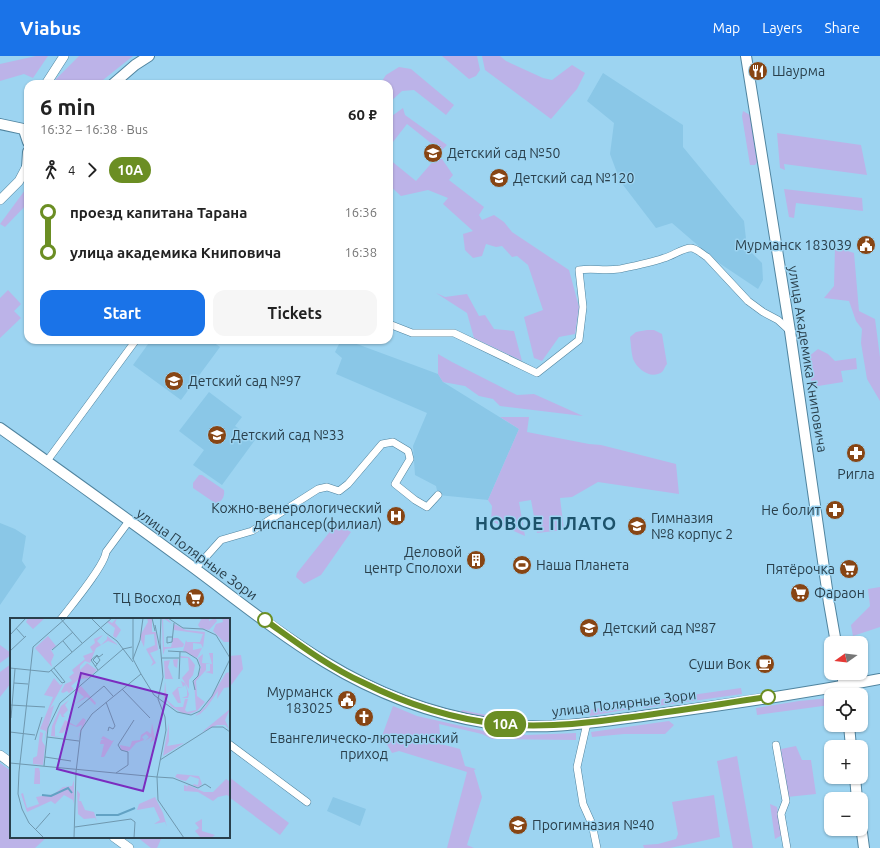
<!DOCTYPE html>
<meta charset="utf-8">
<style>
:root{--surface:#fff;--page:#f6f6f6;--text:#222;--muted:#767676;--accent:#1a73e8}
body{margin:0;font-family:Ubuntu,sans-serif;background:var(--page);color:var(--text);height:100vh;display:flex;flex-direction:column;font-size:15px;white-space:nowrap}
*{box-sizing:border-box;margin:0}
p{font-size:13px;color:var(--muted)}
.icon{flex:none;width:22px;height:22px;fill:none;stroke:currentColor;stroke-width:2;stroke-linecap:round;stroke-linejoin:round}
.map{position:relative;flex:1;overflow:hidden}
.drawer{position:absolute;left:24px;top:24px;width:369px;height:264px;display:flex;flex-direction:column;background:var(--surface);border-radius:12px;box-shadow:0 1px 3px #0004}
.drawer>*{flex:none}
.badge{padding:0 8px;border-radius:13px;font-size:14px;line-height:26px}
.needle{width:26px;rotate:256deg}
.fabs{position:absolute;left:824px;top:580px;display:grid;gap:8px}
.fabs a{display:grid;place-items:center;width:44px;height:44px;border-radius:8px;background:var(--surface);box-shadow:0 1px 3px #0004;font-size:20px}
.map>.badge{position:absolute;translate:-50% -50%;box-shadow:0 0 0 2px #fff}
.legs{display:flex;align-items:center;gap:6px;height:44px;padding:0 16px;font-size:13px}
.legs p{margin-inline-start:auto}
.overview{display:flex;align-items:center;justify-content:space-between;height:68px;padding:0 16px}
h1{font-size:22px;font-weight:700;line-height:30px}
.button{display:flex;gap:8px;margin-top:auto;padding:8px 16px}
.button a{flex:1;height:46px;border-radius:12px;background:var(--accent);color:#fff;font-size:16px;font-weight:700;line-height:46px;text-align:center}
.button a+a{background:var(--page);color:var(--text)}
ul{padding:0 16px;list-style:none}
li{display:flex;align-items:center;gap:14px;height:40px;font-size:15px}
li i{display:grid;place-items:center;width:6px;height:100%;margin:0 5px;background:currentColor}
li i::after{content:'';width:10px;height:10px;margin:-5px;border:3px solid;border-radius:50%;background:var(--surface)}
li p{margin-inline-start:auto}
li:first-child i{background:linear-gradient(#0000 50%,currentColor 0)}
li:last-child i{background:linear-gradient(currentColor 50%,#0000 0)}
header{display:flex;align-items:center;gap:24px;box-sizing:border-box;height:56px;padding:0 20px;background:var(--accent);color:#fff}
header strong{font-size:19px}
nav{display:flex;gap:22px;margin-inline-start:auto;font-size:14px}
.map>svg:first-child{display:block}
.built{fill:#8ac7e7}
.green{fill:#bcb3e8}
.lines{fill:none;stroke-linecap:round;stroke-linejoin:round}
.minor-casing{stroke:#50849f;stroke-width:8}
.tertiary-casing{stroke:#50849f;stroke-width:10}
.secondary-casing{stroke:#50849f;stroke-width:12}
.minor{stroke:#fff;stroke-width:7}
.tertiary{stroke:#fff;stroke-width:9}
.secondary{stroke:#fff;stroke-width:10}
.line-1-casing{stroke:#fff;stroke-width:9}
.line-1{stroke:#6b8e23;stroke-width:6}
.stop-1-dot{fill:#fff;stroke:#6b8e23;stroke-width:2}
.labels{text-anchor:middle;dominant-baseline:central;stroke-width:3;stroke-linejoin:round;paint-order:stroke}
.poi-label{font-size:14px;fill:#293f4b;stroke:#9dd4f1;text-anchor:start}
.street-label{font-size:14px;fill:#293f4b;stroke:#9dd4f1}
.district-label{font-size:18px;font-weight:bold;letter-spacing:1px;fill:#1c526b;stroke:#9dd4f1}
.inset-river{fill:none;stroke:#62a2c4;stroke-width:2}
.inset-road{fill:none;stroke:#6f98af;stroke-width:1}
.view{fill:#7b2cbf;fill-opacity:0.15;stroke:#7b2cbf;stroke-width:2}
.inset-edge{fill:none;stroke:#293f4b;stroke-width:2}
</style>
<header>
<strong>Viabus</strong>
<nav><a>Map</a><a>Layers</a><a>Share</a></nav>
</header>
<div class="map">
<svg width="880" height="792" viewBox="0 0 880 792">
<rect width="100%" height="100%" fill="#9dd4f1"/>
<!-- built -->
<path class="built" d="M603,17l80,52v22l61,74 3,27 15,15 1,17 -5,9 -42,-28 -44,-38 -16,5 -36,-47 -10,-27 4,-31 -27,-22z
M151,284h59l10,7 -39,53 -48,-35z
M341,284h5l92,34 5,8 76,47 -31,71 -50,-5 -2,-9 -21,-11 -2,-29 14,-33 -91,-39 6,-16 -7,-6z
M209,336l33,25 -7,9 20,14 -33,45 -29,-20 11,-15 -25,-19z
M0,467l15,6 11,7 -4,25 4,6 -26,38z
M333,741l33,12 -6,17 -33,-15z"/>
<!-- green -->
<path class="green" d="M36,0h12l-15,22 -9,-4 -24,7v-17z
M79,0h54l-35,28h-43l1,-5z
M442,0h35l3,14 -4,6 -7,3z
M482,0h18l6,5 37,17 9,2 20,-15 13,8 -8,16 -26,30 -66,-49z
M399,11l12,2 43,36 -8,10 -32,-25 -12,1 -13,12v-19h-9l6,-9z
M403,52l2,7 42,30 -6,6 -34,-27 -18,23v-29z
M743,55l7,4 7,47 -2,3h-5l-8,-49z
M777,77l84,12 6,30 -83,-11 1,6 -5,-2z
M389,103l27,22 19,-22h7l11,16 -4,5 35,27 -5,8 3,5 12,-5 10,7 8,10 57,38 10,37 -4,27 -16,3 -17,24 -8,-3 -10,-41 19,-7 -15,-45 -11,-9 -5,1 -10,-11 -6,1 -10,-3 -4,12 -9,2 -8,-8 -2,-16 10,-3 -30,-27 5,-6 -20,-8 -27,6 -12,-11z
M28,130v17l-23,24 -5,-3z
M784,133l78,9 1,13 -67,-8 -2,15 -5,-1z
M835,191l19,6 5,58 16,8 5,38v44l-13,-22 -6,-36 1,-14 -6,-8 -7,-20 -25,-3 10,-12z
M8,234l13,14 -7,7 7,7 -21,20v-40z
M436,237l9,4 22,-3 12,22 6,-1 9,14 20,2 8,30 -48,-23 -7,-25z
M647,274h7l8,4 5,30c-2,2 -3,6 -5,8 -11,8 -25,-3 -29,-13 -2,-7 -2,-15 -3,-22l6,-5z
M818,293l10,5 7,7 21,-3 1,11 -16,2 2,11 -31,5 -4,-30z
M438,298l14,8 65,33 17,-1 49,22 -83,-10 -7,-7 -14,-3 -14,-10 -22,-4 -5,-8z
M500,361h29l-2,15 62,12 12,1 75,19 3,30 -81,-12 -26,15 -12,1 4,32 -27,3 -6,-33 -12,2 6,34 -34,-15 1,-15 -4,-6 31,-71z
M199,419h3l22,15c1,6 -2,13 -9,13l-22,-15v-5z
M336,468l15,8 -30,43 -17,9 -8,-7 1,-4z
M880,531v40l-27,9 -2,-11 19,-19 -2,-17z
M0,589l11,8v2l-11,8z
M241,599l2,14 -14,19v-32z
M11,608v19l-11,14v-25z
M741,632l1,6 -99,14 -1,-6z
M830,642v7l-73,10 -1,-7 43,-7z
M634,646l1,6 -45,8 -1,-6z
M393,650l24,10 80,18 30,1 49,-2v7l-84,-1 -10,-5 -43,-10 2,20 19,5 5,17 11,3 -2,1 8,27 -15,48 7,3h-27l20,-76 -68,-21 -7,2 -10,-17z
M462,654c30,6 62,14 92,11v3l-12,1 -83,-10z
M669,665l5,4 -9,9h-41l-32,3 -1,-5z
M796,690l6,14h9l5,34 -29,3 -6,-48z
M737,700l16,92h-20l-16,-87z
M0,707l11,8v66h36l-12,11h-35z
M229,721l60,46 -9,12 -51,-38z
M714,739l6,42 -50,11h-26l-1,-3 15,-1 18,-5 2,-5 -6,-32z
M770,748l7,3 5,28 -7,4z
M137,781h25l-5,11h-6z"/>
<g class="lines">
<defs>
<path id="minor" d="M389,268l23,9h42l83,40 42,-33 4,-33 -4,-37c13,-2 26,1 40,-1 15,-3 31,-6 45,-11 9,-2 18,-10 27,-10 5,0 11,6 16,9l41,44 15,11 15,8 12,11
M47,405l89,-121
M195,513l26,-29 31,-9 66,-42 9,-2 12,4 9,-7 34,-40 11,-2 15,9 2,8 -15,25 20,16 12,7 11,-12
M61,563c10,-13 44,-54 45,-67l23,-31
M587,667l-10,44 6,37 9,20 5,24
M229,688l78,58
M776,689l10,56 -5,13 6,34"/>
<path id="tertiary" d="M46,28l18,-28
M0,144l19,-19 9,-17
M0,699l11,8
M114,781l15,11"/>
<path id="secondary" d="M746,0l44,275 39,272 7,40
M113,28l22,-19 14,-9
M0,68l28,6
M24,74l4,12
M27,112l1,-16
M0,372c65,46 130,93 194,140 43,32 85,66 131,94 49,30 106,52 163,61 56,9 115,-2 170,-9 74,-10 149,-21 222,-35
M842,617l3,22
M849,669l2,22
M855,721l2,22
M861,769l3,23"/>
</defs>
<!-- minor casing -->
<use href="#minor" class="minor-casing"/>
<!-- tertiary casing -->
<use href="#tertiary" class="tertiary-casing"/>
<!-- secondary casing -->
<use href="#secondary" class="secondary-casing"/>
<!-- minor -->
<use href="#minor" class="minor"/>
<!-- tertiary -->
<use href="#tertiary" class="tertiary"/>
<!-- secondary -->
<use href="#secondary" class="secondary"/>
</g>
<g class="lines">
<defs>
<path id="line-1" d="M265,564c31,22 62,46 97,62 42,21 91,37 138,42 42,4 83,0 124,-6 48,-6 96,-14 144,-21"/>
</defs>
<!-- line-1 casing -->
<use href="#line-1" class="line-1-casing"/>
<!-- line-1 -->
<use href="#line-1" class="line-1"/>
</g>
<!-- icons -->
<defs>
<symbol id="restaurant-disc" viewBox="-11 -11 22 22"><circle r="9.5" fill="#874514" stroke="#9dd4f1"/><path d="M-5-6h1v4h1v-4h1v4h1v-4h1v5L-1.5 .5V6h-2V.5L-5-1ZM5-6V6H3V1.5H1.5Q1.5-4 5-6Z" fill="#fff"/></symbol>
<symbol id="school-disc" viewBox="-11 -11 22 22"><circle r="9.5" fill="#874514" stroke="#9dd4f1"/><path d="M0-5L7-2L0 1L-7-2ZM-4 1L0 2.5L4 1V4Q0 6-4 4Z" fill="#fff"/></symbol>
<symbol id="civic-disc" viewBox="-11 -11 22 22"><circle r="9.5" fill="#874514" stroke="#9dd4f1"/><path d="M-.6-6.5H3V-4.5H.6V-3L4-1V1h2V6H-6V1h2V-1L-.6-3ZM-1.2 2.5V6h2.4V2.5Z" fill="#fff"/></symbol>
<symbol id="pharmacy-disc" viewBox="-11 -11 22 22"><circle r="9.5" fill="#874514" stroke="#9dd4f1"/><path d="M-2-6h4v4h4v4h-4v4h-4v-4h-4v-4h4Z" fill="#fff"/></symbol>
<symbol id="hospital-disc" viewBox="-11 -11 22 22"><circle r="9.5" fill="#874514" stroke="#9dd4f1"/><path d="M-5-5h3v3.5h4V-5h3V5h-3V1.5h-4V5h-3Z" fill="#fff"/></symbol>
<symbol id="building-disc" viewBox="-11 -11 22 22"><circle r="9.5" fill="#874514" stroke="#9dd4f1"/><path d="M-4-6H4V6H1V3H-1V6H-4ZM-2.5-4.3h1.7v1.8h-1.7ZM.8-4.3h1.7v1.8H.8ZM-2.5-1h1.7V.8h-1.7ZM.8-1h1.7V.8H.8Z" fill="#fff"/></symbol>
<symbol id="stadium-disc" viewBox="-11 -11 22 22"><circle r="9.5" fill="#874514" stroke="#9dd4f1"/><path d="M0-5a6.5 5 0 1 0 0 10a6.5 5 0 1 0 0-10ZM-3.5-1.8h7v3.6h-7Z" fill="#fff"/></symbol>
<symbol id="supermarket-disc" viewBox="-11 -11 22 22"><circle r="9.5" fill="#874514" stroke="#9dd4f1"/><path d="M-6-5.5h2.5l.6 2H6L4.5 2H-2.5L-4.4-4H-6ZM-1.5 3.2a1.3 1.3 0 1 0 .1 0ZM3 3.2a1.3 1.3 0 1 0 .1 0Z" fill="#fff"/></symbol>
<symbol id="cafe-disc" viewBox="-11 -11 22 22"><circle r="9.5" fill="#874514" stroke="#9dd4f1"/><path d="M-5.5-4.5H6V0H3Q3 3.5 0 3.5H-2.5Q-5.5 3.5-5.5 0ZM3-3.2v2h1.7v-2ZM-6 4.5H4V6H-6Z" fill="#fff"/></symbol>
<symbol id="church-disc" viewBox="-11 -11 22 22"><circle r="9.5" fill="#874514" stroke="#9dd4f1"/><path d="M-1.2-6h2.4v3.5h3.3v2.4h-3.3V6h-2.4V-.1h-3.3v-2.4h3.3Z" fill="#fff"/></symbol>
</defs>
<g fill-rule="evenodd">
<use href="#restaurant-disc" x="747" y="4" width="22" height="22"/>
<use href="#school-disc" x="422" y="86" width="22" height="22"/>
<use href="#school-disc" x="488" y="111" width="22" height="22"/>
<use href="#civic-disc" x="855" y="178" width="22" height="22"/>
<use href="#school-disc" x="163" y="314" width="22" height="22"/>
<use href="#school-disc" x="206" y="368" width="22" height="22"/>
<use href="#pharmacy-disc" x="845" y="386" width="22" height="22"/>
<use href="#pharmacy-disc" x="824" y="443" width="22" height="22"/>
<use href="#hospital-disc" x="385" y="449" width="22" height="22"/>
<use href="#school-disc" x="626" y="459" width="22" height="22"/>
<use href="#building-disc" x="465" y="493" width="22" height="22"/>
<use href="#stadium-disc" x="511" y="498" width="22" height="22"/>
<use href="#supermarket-disc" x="838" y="502" width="22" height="22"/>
<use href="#supermarket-disc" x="789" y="526" width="22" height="22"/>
<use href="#supermarket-disc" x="184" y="531" width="22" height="22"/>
<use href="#school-disc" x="578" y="561" width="22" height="22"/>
<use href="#cafe-disc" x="754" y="597" width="22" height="22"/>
<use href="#civic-disc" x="336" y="633" width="22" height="22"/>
<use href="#church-disc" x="353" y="650" width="22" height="22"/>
<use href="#school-disc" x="507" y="758" width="22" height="22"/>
</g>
<!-- markers -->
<g class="stop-1-dot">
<circle cx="265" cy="564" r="7"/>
<circle cx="768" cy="641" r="7"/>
</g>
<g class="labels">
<!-- poi labels -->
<g class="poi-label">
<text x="772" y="15">Шаурма</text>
<text x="447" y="97">Детский сад №50</text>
<text x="513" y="122">Детский сад №120</text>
<text x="852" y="189" text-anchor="end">Мурманск 183039</text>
<text x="188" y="325">Детский сад №97</text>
<text x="231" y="379">Детский сад №33</text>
<text x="856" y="418" text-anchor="middle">Ригла</text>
<text x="382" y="452" text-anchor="end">Кожно-венерологический<tspan x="382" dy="16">диспансер(филиал)</tspan></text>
<text x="821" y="454" text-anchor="end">Не болит</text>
<text x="651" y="462">Гимназия<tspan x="651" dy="16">№8 корпус 2</tspan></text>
<text x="462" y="496" text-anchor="end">Деловой<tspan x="462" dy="16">центр Сполохи</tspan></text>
<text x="536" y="509">Наша Планета</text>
<text x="835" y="513" text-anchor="end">Пятёрочка</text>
<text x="814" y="537">Фараон</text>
<text x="181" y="542" text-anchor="end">ТЦ Восход</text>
<text x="603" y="572">Детский сад №87</text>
<text x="751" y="608" text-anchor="end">Суши Вок</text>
<text x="333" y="636" text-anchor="end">Мурманск<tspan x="333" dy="16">183025</tspan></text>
<text x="364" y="682" text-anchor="middle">Евангелическо-лютеранский<tspan x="364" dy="16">приход</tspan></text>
<text x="532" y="769">Прогимназия №40</text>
</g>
<!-- street labels -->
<g class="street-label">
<text transform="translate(808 303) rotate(81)">улица Академика Книповича</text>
<text transform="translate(197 498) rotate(36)">улица Полярные Зори</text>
<text transform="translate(624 647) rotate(-7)">улица Полярные Зори</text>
</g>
<!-- district labels -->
<g class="district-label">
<text x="546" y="467">НОВОЕ ПЛАТО</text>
</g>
</g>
<!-- overview -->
<g transform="translate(10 562)">
<rect width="220" height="220" fill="#9dd4f1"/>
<path d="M18,0h17l-12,11 -7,-7zM107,0l-2,5 6,7 -5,8 -3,-2 2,-8 -8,-6 2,-1 3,2zM137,0h5v14h4l2,18 -8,3 6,10 -5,3 2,-4 -7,-13 9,-4 -1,-11 -9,1 -1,12 -3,-7v-6l7,-12zM152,0h5l5,6 -9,-6 1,29h7l2,-9h5l6,6 -1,3 -18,2 -2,6zM192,0h7v3l6,-3 2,3 -8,9 -9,-2 -2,-3zM212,0h8v24h-6l-11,-11 3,-7 7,-2zM164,6l12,6 19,2 -2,16 -2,-4 -8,-1v7l9,-2 -5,10 -14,-7 3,-11 1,2h13l3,-8 -29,-4zM93,17l-6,6 4,4 6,-6v-3l11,9 -10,-4 -12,7 -6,15 -5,-2 -5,5 -1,13 -8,7 3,3 -5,4 -2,-2 -4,2 -2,-1 4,-8 4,5 -4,-5 7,-3 -3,-4 5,-4 -2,-3 13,-11 -2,-3 10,-4 -3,-5 5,-4 -1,-4zM38,18l8,10 -5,4 3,5 -3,7 1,5 -17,-19zM199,35h4v21l-8,-2 5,-1v-7h-4v6l-10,11 1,15 8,6 -8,9 -8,3 -7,-1 -10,-6 -8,-9 1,-17 2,19 8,7h8l2,-8h3l-3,11 2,2 9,-2 -2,-29 4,-5 3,-9 -3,-9 5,-4 -1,9 10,1zM170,38l9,1 6,8 -2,10 -4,5v9l-7,-11 7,-8 -1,-12h-7zM168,41l-1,9 -3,-2 -1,-6h-3l-2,7 5,12h-8l-1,-18zM77,45l10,7 -9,8 -7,1 -2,-8zM220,54v15l-6,1 -7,11 1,-8 -11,16 -7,7 -5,2 10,-9 21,-34zM44,60l6,7 3,-1 -13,24 4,-3 -10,38 2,-12 -6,-2 13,-32 -9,-2zM171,63l4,2 4,11 -1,4h-6l5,-2v-6l-2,-5 -2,2 -5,1 3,15h-3l-6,-10 6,-6h5zM71,68l15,17 -1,2 -8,-8 -12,7 9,-7 -8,-7zM59,82l-4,5 3,5 -5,5 2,2h-3l-2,-4 -5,13v10l10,2 -14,-2 1,-10 9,-20zM220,91l-5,11 4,9 -4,-4h-8l-15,7zM73,100l3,2 -8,19 4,-14 -5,2 -8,-3 -6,9h-4l6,-13 11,6zM142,105l3,16 -5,4 2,-5 -2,-3 1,2 -6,4 4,-4 -3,-3 -4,3 2,3 -8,3 -7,8 -8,-1 -1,-5 10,2 2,-6 8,-1 1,-5 6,-4 4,3zM159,105v18l-2,5 17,-3 -21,13zM30,114l3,1 -1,8 3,5 -2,19 -10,-1v-6l4,-2zM93,118l9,5 2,-1 -10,17h-3l3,-13h-4l1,-4h4l-4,-1zM25,150h4l1,4v12h-6zM167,156l22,2 3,8 -3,3 -5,-1 -1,-2 5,1 1,-6 -9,-3 -4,5 -5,-1 -6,-3zM220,157v22l-3,-2 -9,2 -5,4 -15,-9 -14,-1v-6l3,1 -1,4 2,-5 16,7h9l13,-13 3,2zM64,162v24l-1,-4 -9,-5 -9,9 -4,-3 -24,11 -6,-18 2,-1 4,15 12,-4 -3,-7 18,-3 9,-7 9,-1zM67,172l3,4 -1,7h2l4,9 9,2 3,10 -2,-4 -11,1 -6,-5zM145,179l8,16 4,14 -2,-5 -11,2 6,-4 -6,-13 -17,3 2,-6zM192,201v12l13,4 -4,3 -11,-1 -5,-6 4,-3 -4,-5z" fill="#bcb3e8"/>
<path class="inset-river" d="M32,177l9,1 17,-8 4,5M86,197h22l17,-7"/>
<path class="inset-road" d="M50,0l22,25M81,0l15,15 11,8 16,21M142,0l3,13M158,0l15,10 20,1 13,6 14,23M145,7l5,24M6,10l9,10M0,17l16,-17M162,19h-5v6l5,-1 2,-19M53,23l9,11M42,32l21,-18M0,33l16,-15M158,33l18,1 11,7 3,8 -2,9 -5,5 2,9M152,40h17M123,41l7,-19 3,-22M85,49l5,-7 -3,-4 -4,4 4,4M0,50l39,4 63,-54M41,52l11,13 3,-1 -11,-14M88,52l-7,-10 6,-5 2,2 4,-3M131,56l13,21 23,17 14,3 9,-4 12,-15 18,-37M169,61l1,-27M4,65l14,1M112,71l28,29M96,84l9,24 -2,3 -4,-2 -1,4M0,87l35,2M68,90l26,-22 9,10M1,100l4,-49M0,114l25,3M37,119l32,4M25,122l7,-23M35,139l26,4M150,142l52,-33h11l7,5M0,145l147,14 9,-47 -1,-13 -7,-18 5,-22 -3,-35 1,-24M34,148l4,-38 12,-25 63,-54 9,-2M106,155l12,-8v-13l-7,-2 -3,-5 16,-25M65,209l56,-8 4,3 -1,16M26,211l14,-16M34,220l-15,-15 -7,-14 -4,-15 1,-22 14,-125 33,-29M64,220l2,-66 5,-42 11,-16 49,-40 -8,-15v-41M174,220l-26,-38 -1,-23 16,1 25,10 7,-4 6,4"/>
<path class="view" d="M71,55l86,22 -24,96 -86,-22z"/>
<rect width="220" height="220" class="inset-edge"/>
</g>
</svg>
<div class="fabs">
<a><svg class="needle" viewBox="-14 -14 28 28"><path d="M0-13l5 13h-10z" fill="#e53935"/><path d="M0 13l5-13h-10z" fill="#767676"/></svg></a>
<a><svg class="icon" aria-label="locate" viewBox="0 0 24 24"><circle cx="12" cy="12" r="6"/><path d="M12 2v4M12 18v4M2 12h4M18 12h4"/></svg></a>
<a>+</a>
<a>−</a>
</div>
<b class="badge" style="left:505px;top:668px;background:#6b8e23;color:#fff">10А</b>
<section class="drawer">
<div class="overview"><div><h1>6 min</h1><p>16:32 – 16:38 · Bus</p></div><b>60 ₽</b></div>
<div class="legs"><svg class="icon" aria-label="walk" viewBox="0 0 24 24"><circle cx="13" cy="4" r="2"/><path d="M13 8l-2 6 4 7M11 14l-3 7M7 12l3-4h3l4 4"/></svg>4<svg class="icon" aria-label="forward" viewBox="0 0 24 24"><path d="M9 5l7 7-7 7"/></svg><b class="badge" style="background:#6b8e23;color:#fff">10А</b></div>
<ul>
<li><i style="color:#6b8e23"></i><b>проезд капитана Тарана</b><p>16:36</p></li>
<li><i style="color:#6b8e23"></i><b>улица академика Книповича</b><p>16:38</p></li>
</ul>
<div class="button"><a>Start</a><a>Tickets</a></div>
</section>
</div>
